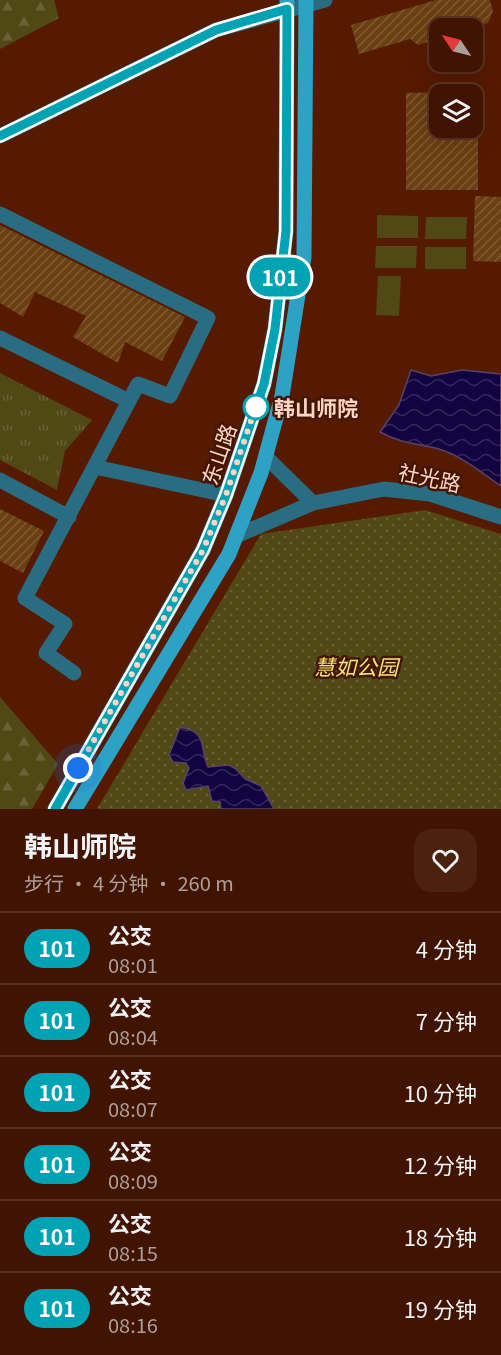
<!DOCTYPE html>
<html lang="zh">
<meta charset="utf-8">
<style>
:root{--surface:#401400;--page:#4b210f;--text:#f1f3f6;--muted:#ae9e99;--line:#593322}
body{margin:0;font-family:Georgia,"Noto Sans SC",serif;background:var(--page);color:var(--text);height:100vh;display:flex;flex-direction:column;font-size:22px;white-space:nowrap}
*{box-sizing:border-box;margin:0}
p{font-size:20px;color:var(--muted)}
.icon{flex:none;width:33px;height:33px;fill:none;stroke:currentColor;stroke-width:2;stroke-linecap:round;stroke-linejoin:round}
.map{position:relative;height:809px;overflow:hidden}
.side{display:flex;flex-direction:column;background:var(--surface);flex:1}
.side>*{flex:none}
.badge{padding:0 12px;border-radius:20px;font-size:21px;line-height:39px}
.needle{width:39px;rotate:305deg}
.tools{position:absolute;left:429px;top:18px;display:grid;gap:12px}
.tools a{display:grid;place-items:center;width:54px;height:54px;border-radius:12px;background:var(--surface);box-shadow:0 6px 24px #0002,0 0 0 2px var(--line);font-size:30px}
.you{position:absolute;width:30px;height:30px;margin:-15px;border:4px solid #fff;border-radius:50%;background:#1a73e8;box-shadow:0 0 0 9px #1a73e833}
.map>.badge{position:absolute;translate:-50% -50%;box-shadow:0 0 0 3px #fff}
.round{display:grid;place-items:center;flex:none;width:63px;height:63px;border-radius:18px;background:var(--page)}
.headline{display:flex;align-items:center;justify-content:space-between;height:102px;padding:0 24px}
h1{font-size:28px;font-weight:700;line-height:45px}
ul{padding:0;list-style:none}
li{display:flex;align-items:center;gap:18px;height:72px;padding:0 24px;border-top:2px solid var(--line)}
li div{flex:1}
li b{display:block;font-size:22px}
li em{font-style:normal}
li .badge{min-width:66px;font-weight:700;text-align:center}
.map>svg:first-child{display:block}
.grass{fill:url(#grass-tufts)}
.forest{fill:url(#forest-firs)}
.park{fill:url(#park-dots)}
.pitch{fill:#504915}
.water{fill:url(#water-waves);stroke:#584368;stroke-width:1.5}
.building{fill:url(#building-hatch)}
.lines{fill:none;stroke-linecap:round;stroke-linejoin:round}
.minor{stroke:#2a6c81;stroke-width:15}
.major{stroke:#2da2c5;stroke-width:15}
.line-casing{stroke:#fff;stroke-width:14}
.line{stroke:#00a3b4;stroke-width:9}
.walk{stroke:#fdd6c7;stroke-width:6;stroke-dasharray:0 10.8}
.stop-dot{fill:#fff;stroke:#00a3b4;stroke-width:3}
.labels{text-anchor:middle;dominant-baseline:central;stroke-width:5;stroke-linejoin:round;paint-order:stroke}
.stop-label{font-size:21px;font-weight:bold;fill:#fdd6c7;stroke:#441602;text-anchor:start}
.street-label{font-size:21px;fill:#fdd6c7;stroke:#441602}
.park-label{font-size:21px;font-style:italic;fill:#f2e475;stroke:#441602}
</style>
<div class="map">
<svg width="501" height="809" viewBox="0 0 501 809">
<defs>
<pattern id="grass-tufts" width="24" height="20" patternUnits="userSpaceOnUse" patternTransform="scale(1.5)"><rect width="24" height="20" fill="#504915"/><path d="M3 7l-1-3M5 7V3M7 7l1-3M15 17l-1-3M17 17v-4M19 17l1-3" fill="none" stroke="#6a6236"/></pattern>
<pattern id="forest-firs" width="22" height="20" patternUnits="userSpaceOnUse" patternTransform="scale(1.5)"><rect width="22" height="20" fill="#504915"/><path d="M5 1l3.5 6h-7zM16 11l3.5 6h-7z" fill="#6a6236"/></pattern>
<pattern id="park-dots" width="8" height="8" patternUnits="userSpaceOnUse" patternTransform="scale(1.5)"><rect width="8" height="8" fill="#504915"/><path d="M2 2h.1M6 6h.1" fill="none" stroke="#6a6236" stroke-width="1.8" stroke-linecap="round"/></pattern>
<pattern id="water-waves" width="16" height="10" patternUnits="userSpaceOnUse" patternTransform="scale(1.5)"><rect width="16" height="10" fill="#120440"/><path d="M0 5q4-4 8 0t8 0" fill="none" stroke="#35285a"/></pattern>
<pattern id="building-hatch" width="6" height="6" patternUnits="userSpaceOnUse" patternTransform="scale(1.5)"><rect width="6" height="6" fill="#6a3f12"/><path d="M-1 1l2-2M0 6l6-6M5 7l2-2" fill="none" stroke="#805a33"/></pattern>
</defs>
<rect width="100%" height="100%" fill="#561a00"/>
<!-- grass -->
<path class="grass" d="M0,373l92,47 -27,31 -8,39 -57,-30z"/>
<!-- forest -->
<path class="forest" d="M0,0h54l5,18 -59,31z
M0,697l58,67 -26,45h-32z"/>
<!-- park -->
<path class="park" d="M425,510l76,24v275h-404l164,-275z"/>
<!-- pitch -->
<path class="pitch" d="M377,215l41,1v22h-41z
M426,217h41l-1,22h-41z
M376,246h41l-1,22h-41z
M425,247h41v22h-41z
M378,276h23l-2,40 -23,-1z"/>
<!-- water -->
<path class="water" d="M411,370l20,6 31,-6 39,4v112c-19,-13 -39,-30 -62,-37 -22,-6 -37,-5 -59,-17l19,-27z
M180,727c29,5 19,21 28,40l21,-2 7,4 9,10 16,7 13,23h-53l-1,-7 -8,-1 -4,-15 -22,4 -3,-7 6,-15 -3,-5 -13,-1 -4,-7z"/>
<!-- building -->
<path class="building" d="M436,0h54l3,11 -5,12 -16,5h-32v10l-22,7 -8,-6 -51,15 -8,-29z
M440,92v36h38v62h-72v-97z
M475,196l26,1v65l-28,-1z
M0,225l185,92 -23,44 -37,-19 -7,21 -45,-26 13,-21 -51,-24 -12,25 -23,-14z
M0,509l44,22 -21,42 -23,-12z"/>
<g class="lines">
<!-- minor -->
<path class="minor" d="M0,136l216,-106 109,-30
M0,214l208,104 -38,78 -32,-12 -113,214 40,26 -19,29 28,20
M0,338l129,63
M95,467l131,28
M0,480l69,37
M313,503l71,-14 46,5 71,23
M236,536l77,-33 -47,-46"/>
<!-- major -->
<path class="major" d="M55,809l148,-259 23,-55 38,-111 11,-55 11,-98 1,-231
M75,809l154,-255 32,-81 21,-77 22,-139 2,-257"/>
</g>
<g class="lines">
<defs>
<path id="line" d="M0,136l216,-106 71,-21 -1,222 -11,98 -11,55 -38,111 -23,55 -148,259"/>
</defs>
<!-- line casing -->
<use href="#line" class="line-casing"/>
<!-- line -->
<use href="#line" class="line"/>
<!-- walk -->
<path class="walk" d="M78,768l125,-218 23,-55 31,-92 -1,4"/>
</g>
<!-- markers -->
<circle class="stop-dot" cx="256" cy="407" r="12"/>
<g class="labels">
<!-- stop labels -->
<g class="stop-label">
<text x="274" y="407">韩山师院</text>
</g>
<!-- street labels -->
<g class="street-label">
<text transform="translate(218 454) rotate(-71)">东山路</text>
<text transform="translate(430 477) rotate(12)">社光路</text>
</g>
<!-- park labels -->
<g class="park-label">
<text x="356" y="666">慧如公园</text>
</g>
</g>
</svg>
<div class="tools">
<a><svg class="needle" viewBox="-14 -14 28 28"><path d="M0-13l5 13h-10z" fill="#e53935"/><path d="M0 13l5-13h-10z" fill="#ae9e99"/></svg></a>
<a><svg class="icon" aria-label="layers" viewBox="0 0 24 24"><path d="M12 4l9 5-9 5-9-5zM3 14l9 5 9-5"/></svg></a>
</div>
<div class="you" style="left:78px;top:768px"></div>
<b class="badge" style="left:280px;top:277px;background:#00a3b4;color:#fff">101</b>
</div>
<section class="side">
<div class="headline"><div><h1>韩山师院</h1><p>步行 · 4 分钟 · 260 m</p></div><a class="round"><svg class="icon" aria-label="heart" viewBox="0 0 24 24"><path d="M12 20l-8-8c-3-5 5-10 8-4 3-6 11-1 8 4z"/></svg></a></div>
<ul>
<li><span class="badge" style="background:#00a3b4;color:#fff">101</span><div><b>公交</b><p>08:01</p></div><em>4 分钟</em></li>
<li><span class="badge" style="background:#00a3b4;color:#fff">101</span><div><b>公交</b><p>08:04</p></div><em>7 分钟</em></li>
<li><span class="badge" style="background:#00a3b4;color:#fff">101</span><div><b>公交</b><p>08:07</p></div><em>10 分钟</em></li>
<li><span class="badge" style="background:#00a3b4;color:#fff">101</span><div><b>公交</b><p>08:09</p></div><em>12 分钟</em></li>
<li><span class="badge" style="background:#00a3b4;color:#fff">101</span><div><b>公交</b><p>08:15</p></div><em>18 分钟</em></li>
<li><span class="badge" style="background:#00a3b4;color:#fff">101</span><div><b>公交</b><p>08:16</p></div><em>19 分钟</em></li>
</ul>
</section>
